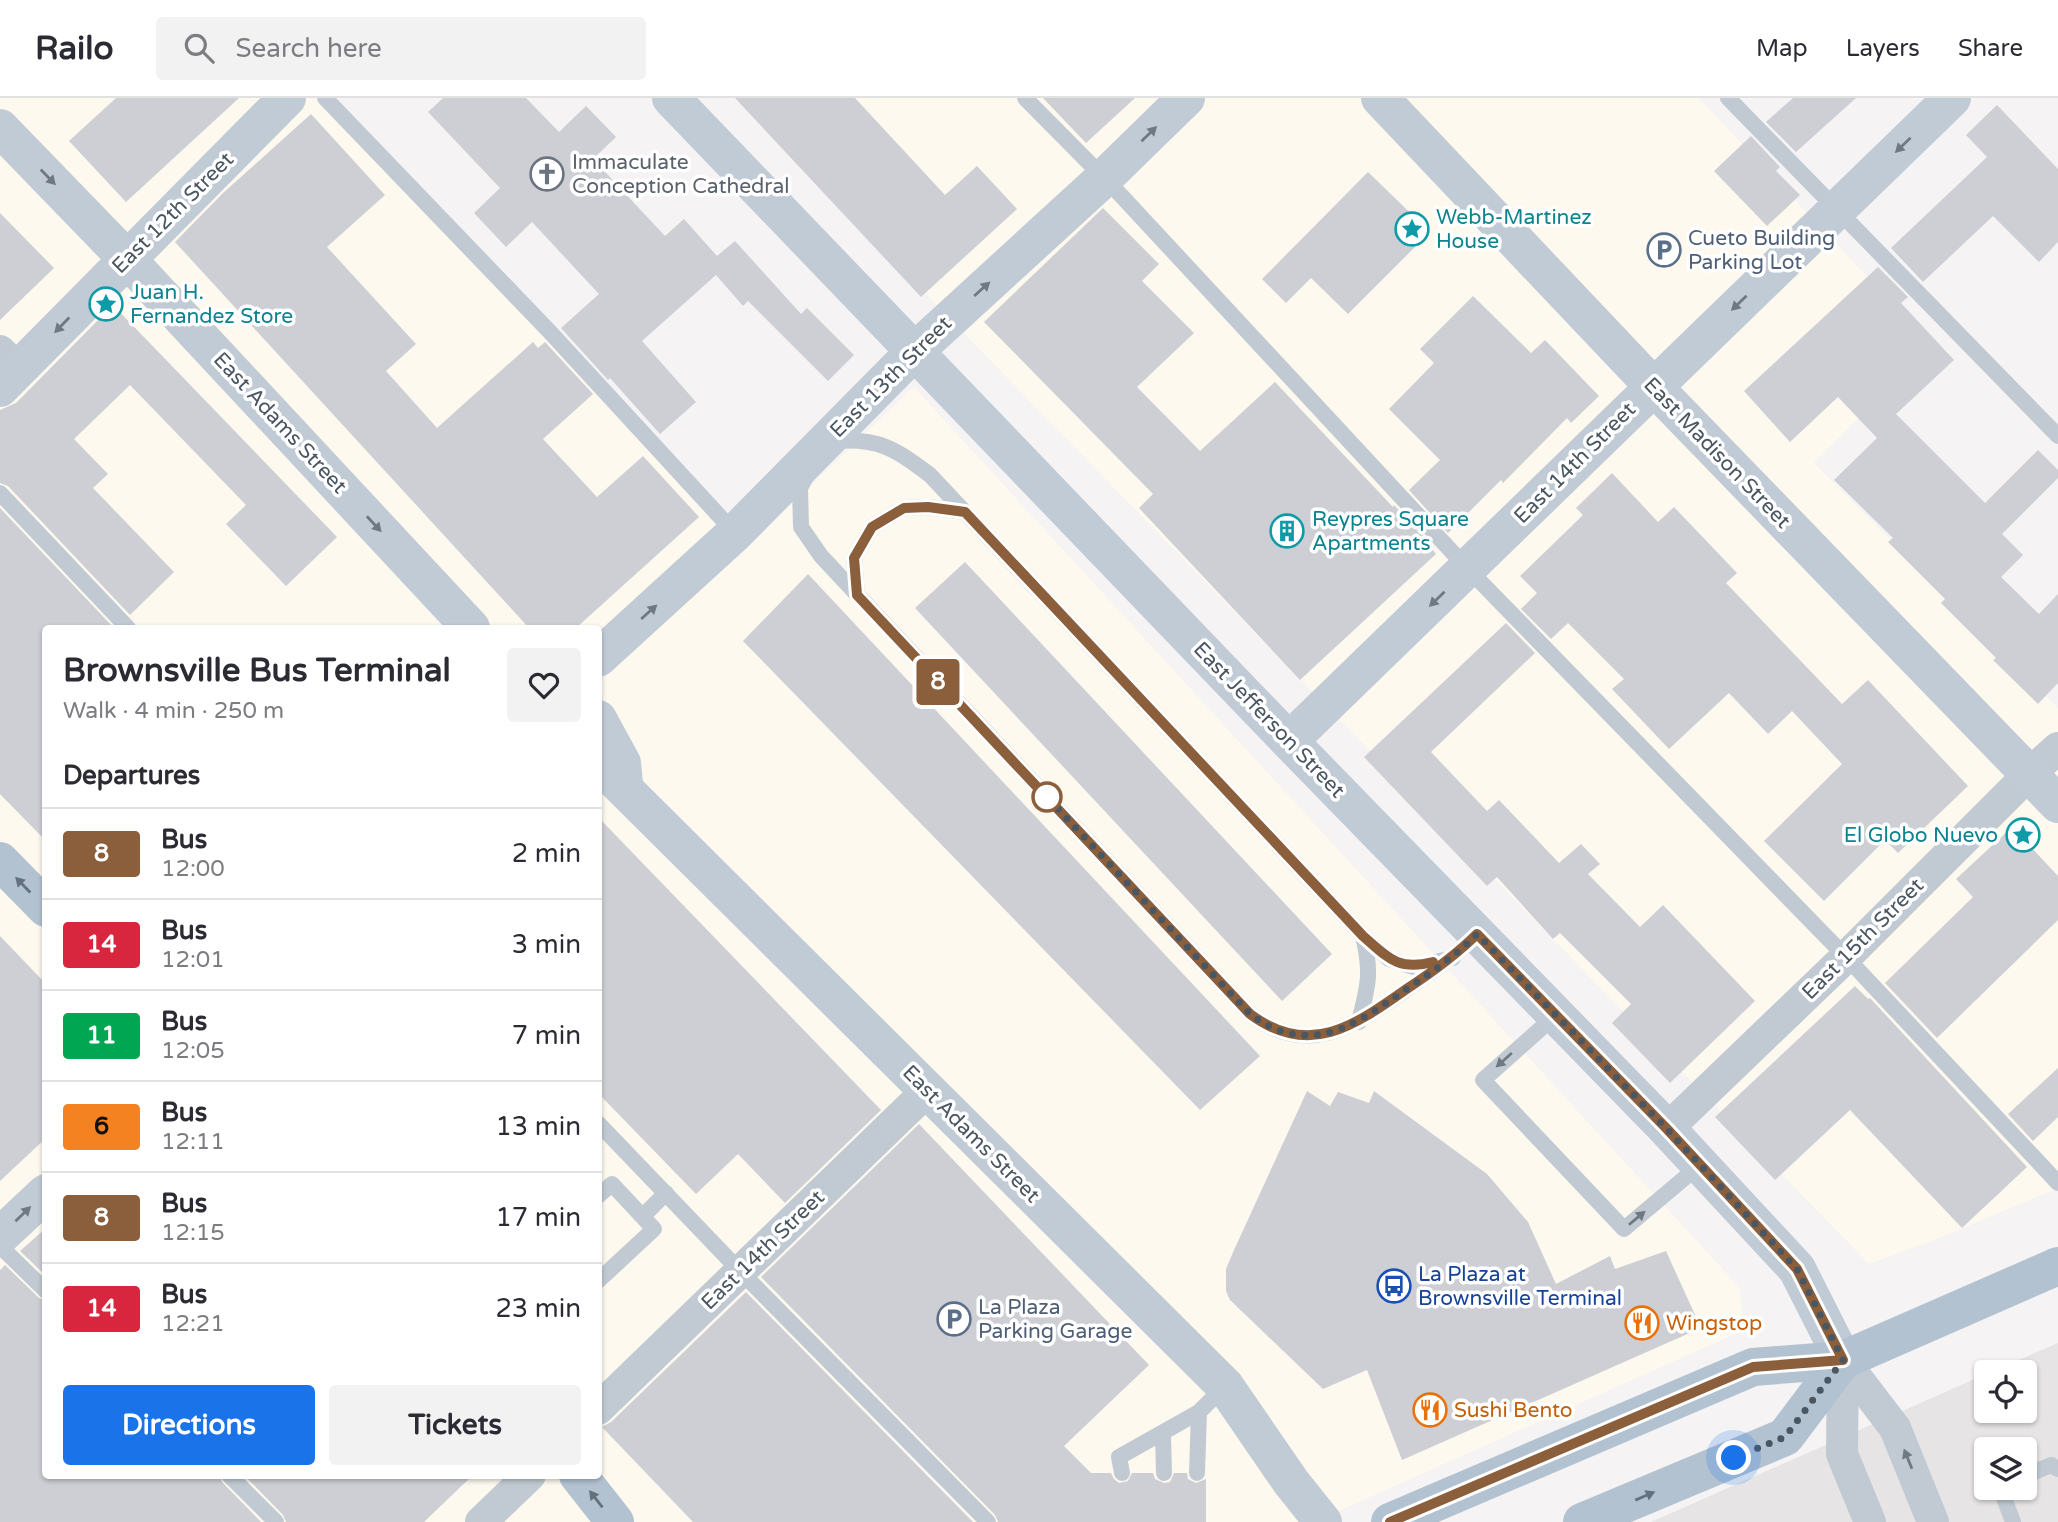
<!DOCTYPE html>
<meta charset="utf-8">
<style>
:root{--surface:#fff;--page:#f2f2f3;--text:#2b2b33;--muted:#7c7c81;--line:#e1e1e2;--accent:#1a73e8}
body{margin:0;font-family:"Varela Round",sans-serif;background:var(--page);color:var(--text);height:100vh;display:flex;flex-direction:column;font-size:26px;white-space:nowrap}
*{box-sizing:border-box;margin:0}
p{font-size:23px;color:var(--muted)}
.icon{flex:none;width:38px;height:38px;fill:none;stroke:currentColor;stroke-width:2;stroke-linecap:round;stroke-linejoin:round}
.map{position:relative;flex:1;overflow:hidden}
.sheet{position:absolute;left:42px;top:527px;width:560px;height:854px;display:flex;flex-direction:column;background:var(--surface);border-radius:7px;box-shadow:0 2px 5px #0004}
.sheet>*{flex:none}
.badge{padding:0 14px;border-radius:5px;font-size:24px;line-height:46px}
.tools{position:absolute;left:1974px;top:1262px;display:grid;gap:14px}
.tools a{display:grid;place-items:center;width:63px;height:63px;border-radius:7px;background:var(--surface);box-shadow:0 2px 5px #0004;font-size:35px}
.you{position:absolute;width:35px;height:35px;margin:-18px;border:5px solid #fff;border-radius:50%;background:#1a73e8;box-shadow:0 0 0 10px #1a73e833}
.map>.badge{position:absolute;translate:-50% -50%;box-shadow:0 0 0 4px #fff}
h2{padding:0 21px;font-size:26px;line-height:63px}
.round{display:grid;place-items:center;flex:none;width:74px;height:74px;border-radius:7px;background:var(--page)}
.headline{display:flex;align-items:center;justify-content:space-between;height:119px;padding:0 21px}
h1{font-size:33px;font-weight:700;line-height:52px}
.cta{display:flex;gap:14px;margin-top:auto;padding:14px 21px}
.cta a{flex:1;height:80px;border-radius:7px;background:var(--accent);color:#fff;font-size:28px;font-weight:700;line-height:80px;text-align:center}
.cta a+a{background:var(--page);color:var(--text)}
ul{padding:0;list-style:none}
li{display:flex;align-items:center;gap:21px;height:91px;padding:0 21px;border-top:2px solid var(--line)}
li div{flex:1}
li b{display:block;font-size:26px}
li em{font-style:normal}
li .badge{min-width:77px;font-weight:700;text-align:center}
header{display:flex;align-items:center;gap:42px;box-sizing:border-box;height:98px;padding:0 35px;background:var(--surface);border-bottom:2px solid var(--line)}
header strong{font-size:33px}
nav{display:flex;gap:38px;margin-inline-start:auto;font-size:24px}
.search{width:490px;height:63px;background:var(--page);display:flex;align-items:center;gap:18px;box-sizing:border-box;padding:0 24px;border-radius:7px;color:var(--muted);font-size:26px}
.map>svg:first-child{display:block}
.commercial{fill:#fdf9ef;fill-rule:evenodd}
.education{fill:#e6e4e5;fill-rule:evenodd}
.building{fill:#cdcfd5}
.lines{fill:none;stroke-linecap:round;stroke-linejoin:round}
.lane{stroke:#c1cad2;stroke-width:16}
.street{stroke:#c1cad2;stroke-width:32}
.secondary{stroke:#c1cbd6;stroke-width:38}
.primary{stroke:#b3c2d1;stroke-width:38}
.oneway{fill:#6e7984}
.oneway2{fill:#64717d}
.oneway3{fill:#6e7983}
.line-casing{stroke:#fff;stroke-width:16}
.line{stroke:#8b5e3c;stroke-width:10}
.walk{stroke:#4a5661;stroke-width:7;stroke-dasharray:0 12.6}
.stop-dot{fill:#fff;stroke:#8b5e3c;stroke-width:3.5}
.labels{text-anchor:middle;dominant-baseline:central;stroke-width:7;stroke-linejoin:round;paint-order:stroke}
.worship-label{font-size:21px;fill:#5b616d;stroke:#fff;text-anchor:start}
.street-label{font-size:21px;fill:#4a5661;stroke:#fff}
.culture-label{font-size:21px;fill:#0d838f;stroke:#fff;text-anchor:start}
.service-label{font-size:21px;fill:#4e5e75;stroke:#fff;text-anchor:start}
.transit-label{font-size:21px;fill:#164399;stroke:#fff;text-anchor:start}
.food-label{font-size:21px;fill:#c56008;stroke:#fff;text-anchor:start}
</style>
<header>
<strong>Railo</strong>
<div class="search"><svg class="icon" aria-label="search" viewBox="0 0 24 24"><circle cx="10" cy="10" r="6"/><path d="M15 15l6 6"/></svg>Search here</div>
<nav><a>Map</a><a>Layers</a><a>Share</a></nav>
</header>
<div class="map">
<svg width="2058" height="1424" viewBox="0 0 2058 1424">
<rect width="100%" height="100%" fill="#f5f3f3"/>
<!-- commercial -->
<path class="commercial" d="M0,0h329l415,451 170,-162 826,901 4,42 -430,192h-1314zM46,530h552v847h-552z
M735,0h964l232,247 -117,118 244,245v480l-114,48 -75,28z"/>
<!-- education -->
<path class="education" d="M2058,1245v179h-407l335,-148v36h39v-38h-34zM1986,1351h39v39h-39z"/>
<!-- building -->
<path class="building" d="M116,0h123l-113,104 -57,-61z
M443,0h83l33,34 27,-26 30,31 -23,22 72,77 19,-17 33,37 18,-15 66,73 6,-6 47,47 -26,26 -80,-80 -5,5 -27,-31 -74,66 54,61 -36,32 -50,-56 -2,2 -47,-52 38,-34 -67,-72 -26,25 -32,-34 26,-25 -72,-76z
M735,0h120l90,97 32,-29 40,43 -96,88z
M1043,0h92l-49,45z
M1793,0h63l-60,54 -30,-30z
M1997,7l61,64v73l-19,20 -46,-46 -70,66 -32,-34 96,-91 -21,-22z
M311,16l74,81 -58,52 89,97 -30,27 51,57 96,-86 5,6 7,-6 48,52 -50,45 54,58 46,-41 56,61 -123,111h-47l-354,-386 48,-49z
M1751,38l29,31 -4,4 24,24 -33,31 -53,-55z
M1368,74l62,60 -82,82 -37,-36 -25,25 -24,-24z
M1103,110l56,56 -17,17 52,52 -57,54 63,64 75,-69 118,125 1,-2 40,42 -2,2 4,5 -136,126 -161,-172 14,-14 -169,-172z
M0,115l54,55 -54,52z
M1878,169l30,30 -7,6 53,57 -58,54 89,89 53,-53 20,20v8l-56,56 21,21 -22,22 38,37 19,-20v89l-20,21 -45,-44 3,-2 -55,-55 4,-4 -57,-57 5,-4 -59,-58 43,-42 -39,-41 -48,45 -46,-51z
M1473,198l58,57 14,-13 54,56 -28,27 -4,-5 -64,65 -2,-3 -53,53 -39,-43 31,-30 -51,-51 45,-46 -14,-14z
M113,207l224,232 -51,49 -60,-62 20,-19 -116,-120 -56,54 34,35 -15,14 81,84 -44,43 -122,-129 -8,-3v-73l16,-7z
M1612,375l46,49 16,-15 63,66 -11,10 116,121 26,-24 100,106 -70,67 -13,-13 -61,61 -60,-60 78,-77 -50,-53 -24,23 -39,-41 -60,56 -57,-60 12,-10 -56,-56 -17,16 -30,-30 16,-16 -17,-17 63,-61 -7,-7z
M0,410l114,120h-68v213l-46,-47z
M965,464l367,392 -50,47 -367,-393z
M808,476l452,482 -60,54 -457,-469z
M1506,525l29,30 -104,99 56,59 12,-11 60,63 22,-19 19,20 -12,10 52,53 23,-22 92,96 -85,82 -58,-60 19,-19 -71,-71 -7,6 -56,-62 -10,9 -123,-129z
M598,719l283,293 -96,93 -47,-49 -42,40 -98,-101z
M2012,729l46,49v44l-121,118 -52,-55 88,-86 -17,-18z
M0,838l46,48v154l-46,43z
M1855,888l13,13 2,-1 157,169 -65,61 -112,-118 -75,70 -60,-63z
M2058,970v49l-25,24 -25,-27z
M1307,993l23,15 8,-14 31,11 5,-12 113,83 41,48 28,62 54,-28 5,13 51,-18 35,77 -299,132 -35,-90 -44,19 -93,-89 -4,-9v-22l8,-19z
M919,1026l230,241 -85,81 27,27h20l3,6 5,4 9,-2 4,-8h21l2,6 9,4 6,-1 4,-9h13l1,6 8,4 10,-4v43h-208l-3,-7 -234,-238z
M46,1130v48l-26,-25z
M5,1167l34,33 7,3v174h173l3,7 39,40h-261v-252z
M746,1194l227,230h-280l-91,-95 9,-5z
M244,1377h229l-49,47h-138l-3,-7z"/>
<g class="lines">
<!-- lane -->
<path class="lane" d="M325,0l224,233 186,202
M1025,0l91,92 352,379 378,388 212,226
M1728,0l330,338
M835,343c45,-3 60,8 95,34l433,461 26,23 24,8 40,-9
M807,377l-7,13 1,39 20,29 429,458c57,43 101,14 151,-21 27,-18 53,-36 76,-59
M0,395l128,135
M857,497l-3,-37 18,-31 32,-19 24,-1 37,5
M1556,917l-73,65 141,149 76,-64
M1359,924c9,-36 13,-49 4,-86
M598,1025l142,148 248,251
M598,1098l14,-12 42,45 -56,52
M643,1118l23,-23
M0,1148l46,45
M1163,1336l1,39
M1122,1375l-3,-16 80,-45 26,-26
M1197,1375l2,-61
M229,1377l47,47
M2025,1378l26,-11 7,4
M2006,1390l-2,10 9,24"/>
<!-- street -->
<path class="street" d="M0,253l19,19
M1667,1031l179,-172 183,-183 29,-26
M1843,1262l52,68 38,94
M1843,1262l-1,94 28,68
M598,1311l329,-318
M481,1424l49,-47"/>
<!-- secondary -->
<path class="secondary" d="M671,0l618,643 378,388 130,140 46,91
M1380,0l273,288 405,418
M0,30l127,131 344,369
M0,290l287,-290
M598,560l137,-125 179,-181 190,-174 82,-80
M598,621l24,44 2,21
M1289,643l663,-643
M598,665l627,623 66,96 32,40
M0,1138l46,-43"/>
<!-- primary -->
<path class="primary" d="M0,763l46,47
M578,1377l37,47
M1390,1424l363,-155 90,-7 215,-94
M1582,1424l203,-85 58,-77"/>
</g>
<!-- one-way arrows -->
<defs><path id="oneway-solid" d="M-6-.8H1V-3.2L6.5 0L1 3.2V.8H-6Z" transform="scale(1.75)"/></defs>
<g class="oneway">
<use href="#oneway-solid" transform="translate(1149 36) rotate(-44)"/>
<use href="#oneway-solid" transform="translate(1903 47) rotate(136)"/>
<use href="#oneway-solid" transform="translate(48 79) rotate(46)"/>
<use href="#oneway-solid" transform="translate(982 191) rotate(-42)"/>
<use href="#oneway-solid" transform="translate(1739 205) rotate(136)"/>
<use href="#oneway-solid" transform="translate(62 227) rotate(134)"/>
<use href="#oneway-solid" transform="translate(374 426) rotate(47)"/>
<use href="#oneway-solid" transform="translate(1437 501) rotate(136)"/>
<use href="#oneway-solid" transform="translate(649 514) rotate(-42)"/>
<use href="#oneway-solid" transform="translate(23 1116) rotate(-44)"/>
</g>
<g class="oneway2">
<use href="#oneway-solid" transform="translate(23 787) rotate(-134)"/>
<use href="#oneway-solid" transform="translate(1645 1398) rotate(-23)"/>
<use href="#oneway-solid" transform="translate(596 1401) rotate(-128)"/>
</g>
<g class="oneway3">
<use href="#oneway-solid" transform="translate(1504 962) rotate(138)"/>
<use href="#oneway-solid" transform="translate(1637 1120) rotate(-40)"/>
<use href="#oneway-solid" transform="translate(1908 1361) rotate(-112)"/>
</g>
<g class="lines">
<defs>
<path id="line" d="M1390,1424l363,-155 90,-7 -46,-91 -130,-140 -190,-195c-22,22 -46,39 -72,56 -51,36 -96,68 -155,24l-393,-419 -3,-37 18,-31 32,-19 24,-1 37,5 398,424c25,22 35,35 70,26"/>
</defs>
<!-- line casing -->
<use href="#line" class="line-casing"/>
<!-- line -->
<use href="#line" class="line"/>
<!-- walk -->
<path class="walk" d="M1047,699l-3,-3 206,220c59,44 104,12 155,-24 26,-17 50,-34 72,-56l190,195 130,140 46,91 -58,77 -51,21"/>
</g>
<!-- icons -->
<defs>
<symbol id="church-ring" viewBox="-11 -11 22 22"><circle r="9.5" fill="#fff" stroke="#6b7280" stroke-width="1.5"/><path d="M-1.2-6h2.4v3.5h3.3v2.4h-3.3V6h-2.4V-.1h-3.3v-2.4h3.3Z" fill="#6b7280"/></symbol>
<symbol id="sight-ring" viewBox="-11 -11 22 22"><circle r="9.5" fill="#fff" stroke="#0f9aa8" stroke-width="1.5"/><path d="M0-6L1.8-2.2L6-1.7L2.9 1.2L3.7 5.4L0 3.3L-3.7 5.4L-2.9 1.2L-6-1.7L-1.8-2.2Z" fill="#0f9aa8"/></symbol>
<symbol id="parking-ring" viewBox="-11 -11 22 22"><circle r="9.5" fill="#fff" stroke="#5c6f8a" stroke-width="1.5"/><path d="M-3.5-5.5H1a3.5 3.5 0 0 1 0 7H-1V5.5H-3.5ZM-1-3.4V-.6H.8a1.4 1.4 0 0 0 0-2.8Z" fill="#5c6f8a"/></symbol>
<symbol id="building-ring" viewBox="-11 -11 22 22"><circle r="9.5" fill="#fff" stroke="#0f9aa8" stroke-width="1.5"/><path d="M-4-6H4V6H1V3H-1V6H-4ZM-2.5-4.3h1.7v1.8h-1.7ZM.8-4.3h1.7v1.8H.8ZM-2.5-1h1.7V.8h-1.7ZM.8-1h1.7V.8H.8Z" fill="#0f9aa8"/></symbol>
<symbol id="bus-ring" viewBox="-11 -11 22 22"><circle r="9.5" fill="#fff" stroke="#1a4fb4" stroke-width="1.5"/><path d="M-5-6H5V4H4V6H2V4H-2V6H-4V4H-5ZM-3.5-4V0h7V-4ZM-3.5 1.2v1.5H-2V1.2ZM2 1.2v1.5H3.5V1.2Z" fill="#1a4fb4"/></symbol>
<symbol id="restaurant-ring" viewBox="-11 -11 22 22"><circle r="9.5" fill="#fff" stroke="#e8710a" stroke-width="1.5"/><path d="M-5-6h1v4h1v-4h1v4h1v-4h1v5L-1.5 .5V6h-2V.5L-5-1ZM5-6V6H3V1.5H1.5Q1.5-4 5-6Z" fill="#e8710a"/></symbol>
</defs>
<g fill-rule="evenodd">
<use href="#church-ring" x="528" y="57" width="38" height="38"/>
<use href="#sight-ring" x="1393" y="112" width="38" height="38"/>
<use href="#parking-ring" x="1645" y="133" width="38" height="38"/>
<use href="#sight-ring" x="87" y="187" width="38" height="38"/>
<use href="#building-ring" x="1268" y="414" width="38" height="38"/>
<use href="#sight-ring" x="2004" y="718" width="38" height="38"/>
<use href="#bus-ring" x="1375" y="1169" width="38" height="38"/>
<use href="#parking-ring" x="935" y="1202" width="38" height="38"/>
<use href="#restaurant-ring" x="1623" y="1206" width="38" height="38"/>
<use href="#restaurant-ring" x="1411" y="1293" width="38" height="38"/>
</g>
<!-- markers -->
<circle class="stop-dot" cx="1047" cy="699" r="14"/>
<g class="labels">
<!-- worship labels -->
<g class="worship-label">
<text x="572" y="64">Immaculate<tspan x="572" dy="24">Conception Cathedral</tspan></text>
</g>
<!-- street labels -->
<g class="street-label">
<text transform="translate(173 115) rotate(-45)">East 12th Street</text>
<text transform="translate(891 279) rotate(-45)">East 13th Street</text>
<text transform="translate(280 325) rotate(47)">East Adams Street</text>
<text transform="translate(1717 355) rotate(46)">East Madison Street</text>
<text transform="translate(1575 365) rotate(-45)">East 14th Street</text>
<text transform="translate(1269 622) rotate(46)">East Jefferson Street</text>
<text transform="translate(1863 841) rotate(-45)">East 15th Street</text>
<text transform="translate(971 1036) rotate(45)">East Adams Street</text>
<text transform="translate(763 1152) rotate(-44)">East 14th Street</text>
</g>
<!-- culture labels -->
<g class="culture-label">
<text x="1436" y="119">Webb-Martinez<tspan x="1436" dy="24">House</tspan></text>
<text x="130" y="194">Juan H.<tspan x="130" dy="24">Fernandez Store</tspan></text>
<text x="1312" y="421">Reypres Square<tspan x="1312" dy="24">Apartments</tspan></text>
<text x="1998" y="737" text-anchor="end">El Globo Nuevo</text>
</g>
<!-- service labels -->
<g class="service-label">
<text x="1688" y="140">Cueto Building<tspan x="1688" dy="24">Parking Lot</tspan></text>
<text x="978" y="1209">La Plaza<tspan x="978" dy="24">Parking Garage</tspan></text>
</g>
<!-- transit labels -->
<g class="transit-label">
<text x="1418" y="1176">La Plaza at<tspan x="1418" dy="24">Brownsville Terminal</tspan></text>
</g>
<!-- food labels -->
<g class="food-label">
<text x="1666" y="1225">Wingstop</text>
<text x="1454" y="1312">Sushi Bento</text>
</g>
</g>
</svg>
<div class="tools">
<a><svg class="icon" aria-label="locate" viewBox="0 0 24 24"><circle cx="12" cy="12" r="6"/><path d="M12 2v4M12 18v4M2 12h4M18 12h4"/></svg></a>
<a><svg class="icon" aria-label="layers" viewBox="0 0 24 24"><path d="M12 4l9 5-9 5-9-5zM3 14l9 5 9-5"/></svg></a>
</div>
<div class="you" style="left:1734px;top:1360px"></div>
<b class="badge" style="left:938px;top:584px;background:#8b5e3c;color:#fff">8</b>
<section class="sheet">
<div class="headline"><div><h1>Brownsville Bus Terminal</h1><p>Walk · 4 min · 250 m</p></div><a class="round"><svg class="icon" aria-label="heart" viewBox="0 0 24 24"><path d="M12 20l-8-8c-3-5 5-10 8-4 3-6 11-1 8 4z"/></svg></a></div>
<h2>Departures</h2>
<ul>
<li><span class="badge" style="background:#8b5e3c;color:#fff">8</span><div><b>Bus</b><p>12:00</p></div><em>2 min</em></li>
<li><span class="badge" style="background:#d7263d;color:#fff">14</span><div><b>Bus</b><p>12:01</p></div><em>3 min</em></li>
<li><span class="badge" style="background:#00a651;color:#fff">11</span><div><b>Bus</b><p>12:05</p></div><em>7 min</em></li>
<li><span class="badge" style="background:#f58220;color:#111">6</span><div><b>Bus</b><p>12:11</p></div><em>13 min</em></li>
<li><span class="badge" style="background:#8b5e3c;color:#fff">8</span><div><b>Bus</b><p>12:15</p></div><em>17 min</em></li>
<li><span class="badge" style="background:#d7263d;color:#fff">14</span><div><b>Bus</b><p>12:21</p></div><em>23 min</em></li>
</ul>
<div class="cta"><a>Directions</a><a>Tickets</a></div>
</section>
</div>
